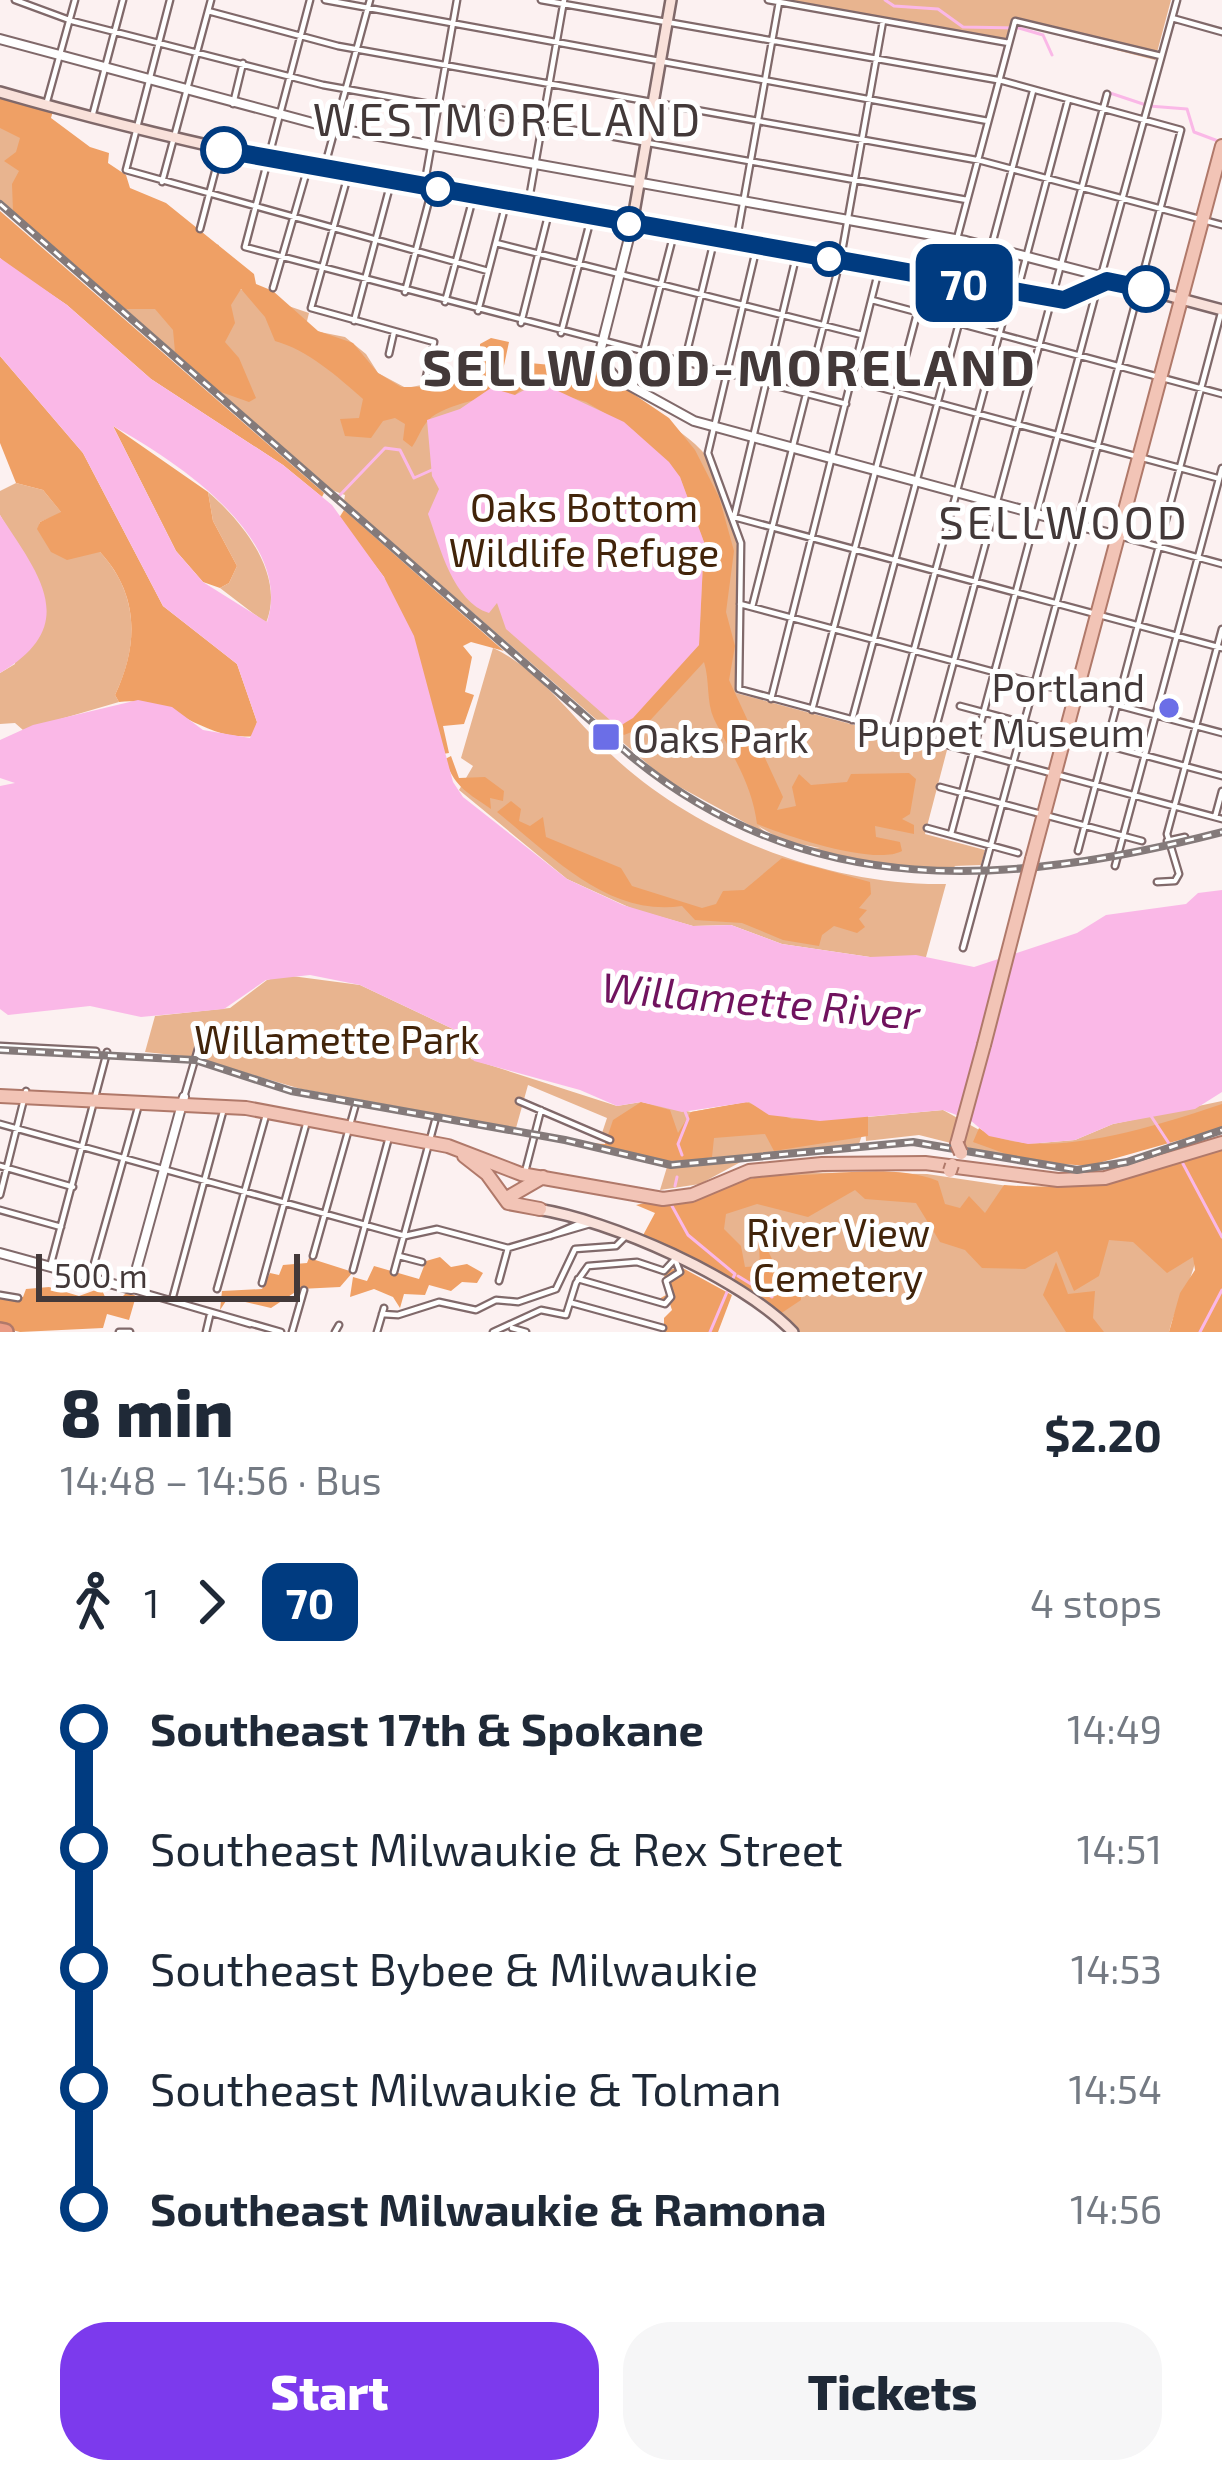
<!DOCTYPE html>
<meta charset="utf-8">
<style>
:root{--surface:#fff;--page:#f6f6f7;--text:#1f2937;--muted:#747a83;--accent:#7c3aed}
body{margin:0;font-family:"Exo 2",sans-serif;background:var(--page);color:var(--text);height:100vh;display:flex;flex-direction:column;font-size:45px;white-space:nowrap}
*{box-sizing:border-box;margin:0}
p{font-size:39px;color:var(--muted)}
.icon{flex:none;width:66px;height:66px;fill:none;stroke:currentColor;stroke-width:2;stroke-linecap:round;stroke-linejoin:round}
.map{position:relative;height:1332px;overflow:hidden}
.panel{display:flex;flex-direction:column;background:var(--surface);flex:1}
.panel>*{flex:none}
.badge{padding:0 24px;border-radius:18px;font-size:42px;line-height:78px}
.scale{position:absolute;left:36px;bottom:30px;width:264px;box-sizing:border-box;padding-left:12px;border:6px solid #433939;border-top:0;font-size:33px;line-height:42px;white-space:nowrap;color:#433939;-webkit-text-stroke:9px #fff;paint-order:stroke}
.map>.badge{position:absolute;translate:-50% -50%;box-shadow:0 0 0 6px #fff}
.legs{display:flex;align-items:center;gap:18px;height:132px;padding:0 60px;font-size:39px}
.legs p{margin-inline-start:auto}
.summary{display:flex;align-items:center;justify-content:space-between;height:204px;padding:0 60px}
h1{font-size:66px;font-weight:800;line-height:90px}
.action{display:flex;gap:24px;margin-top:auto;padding:24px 60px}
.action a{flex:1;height:138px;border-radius:48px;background:var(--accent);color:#fff;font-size:48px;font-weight:800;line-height:138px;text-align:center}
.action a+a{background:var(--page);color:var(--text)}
ul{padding:0 60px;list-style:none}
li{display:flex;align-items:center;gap:42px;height:120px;font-size:45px}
li i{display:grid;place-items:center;width:18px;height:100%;margin:0 15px;background:currentColor}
li i::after{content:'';width:30px;height:30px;margin:-15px;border:9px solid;border-radius:50%;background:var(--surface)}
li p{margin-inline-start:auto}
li:first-child i{background:linear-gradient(#0000 50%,currentColor 0)}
li:last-child i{background:linear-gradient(currentColor 50%,#0000 0)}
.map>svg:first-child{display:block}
.green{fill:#e8b48f}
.forest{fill:#efa065}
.water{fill:#fab8e7;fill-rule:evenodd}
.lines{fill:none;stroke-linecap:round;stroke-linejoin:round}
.stream{stroke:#fab8e7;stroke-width:3}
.minor-casing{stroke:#80696a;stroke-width:9}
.tertiary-casing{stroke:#80696a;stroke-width:12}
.secondary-casing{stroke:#80696a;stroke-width:14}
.primary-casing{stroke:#b0796a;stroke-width:16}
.motorway-casing{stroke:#b0796a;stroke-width:20}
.minor{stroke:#fff;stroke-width:4.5}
.tertiary{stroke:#fff;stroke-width:8}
.secondary{stroke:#f9e1da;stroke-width:9}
.primary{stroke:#f2c4b6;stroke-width:12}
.motorway{stroke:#ea9c85;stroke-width:15}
.rail-casing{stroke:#847a7a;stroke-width:8}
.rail{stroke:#fff;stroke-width:3;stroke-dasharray:9;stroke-linecap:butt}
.primary-bridge-casing{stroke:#b0796a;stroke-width:16;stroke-linecap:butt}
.primary-bridge{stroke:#f2c4b6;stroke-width:12}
.line-1-casing{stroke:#fff;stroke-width:27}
.line-1{stroke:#003b80;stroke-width:18}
.stop-1-dot{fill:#fff;stroke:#003b80;stroke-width:6}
.poi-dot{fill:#6b6ee7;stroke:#fff;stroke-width:4.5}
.labels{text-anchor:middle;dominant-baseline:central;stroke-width:10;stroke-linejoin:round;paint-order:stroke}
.park-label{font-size:39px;fill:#42240a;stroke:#fff}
.poi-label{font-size:39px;fill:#433939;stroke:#fff;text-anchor:end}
.water-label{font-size:42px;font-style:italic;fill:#70135e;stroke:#fff}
.quarter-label{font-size:45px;letter-spacing:3px;fill:#433939;stroke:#fff}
.district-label{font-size:51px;font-weight:bold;letter-spacing:3px;fill:#433939;stroke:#fff}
</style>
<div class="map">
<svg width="1222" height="1332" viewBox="0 0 1222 1332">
<rect width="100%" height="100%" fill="#fcf1f1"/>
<!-- green -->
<path class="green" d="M781,0h390l-16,60 -102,-26 1,-8 -42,-6 -6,20z
M0,95l201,145 18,5 -4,17 24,27 70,24 -4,16 40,8 21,17 12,19 28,15 52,-10 139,13 6,-21c24,28 63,49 92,74 60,53 42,178 41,249l211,57 -22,84 60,16 -4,15 -27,1 9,6 -93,-9 -60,-14 -8,-2 18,1 -36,-7 -26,-15 11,9 -5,-2 -99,-54 -321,-278 1,-6 -16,-6 -329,-289z
M16,483l27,7 19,23 -22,9 -2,7 14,23h48c39,42 39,93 15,143l4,7 -96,28 -8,-7 -15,1v-51l15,-9 5,-113 -20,-36v-24z
M208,492c34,29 78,83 58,131l-46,-35 9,-5 8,-17 -24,-45z
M493,648c47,21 85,77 123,111 85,78 215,127 330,125l-20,73h-56l-88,-13 -51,-19 -38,1 -60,-17 -66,-30 -108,-89 14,-24 -12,-8z
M284,975l76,10 93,44 18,30 146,47 24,-4 50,10 58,-10 97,17 97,-9 40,22 45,12 47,-4 38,-16 109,-23v25l-216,31 -87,-22 -53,6 -1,-15 -6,18 -111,14 -48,26 -40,6 7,-23 -57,-14 4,-15 -12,-5 5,-15 -79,-33 -12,43 -215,-39 -109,-32 -47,-5 10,-36 75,-8 37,-28z
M779,1172l148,2 94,14 96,-4 79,73c-4,26 -21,48 -27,75h-369l-119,-128z"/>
<!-- forest -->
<path class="forest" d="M0,95l53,16 -2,7 39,29 19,6 -1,10 18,12 4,13 36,15 88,71 2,10 17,7 45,40 35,12 25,30 23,14h27l34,-17 19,4 -1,-30 11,-6 18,4 -7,33 27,1 1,-13 31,3 3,-8 25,16 12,-4 8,16 20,5 40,27 26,32 24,47 15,54 -8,61 9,34 -6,34 54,117 -6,13 19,-4 -4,-19 7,-13 12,11 36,-3 4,-8 58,-1 7,6 -6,35 -8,5 12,6v9l-39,-8 1,11 24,5 2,9c-27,15 -115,-15 -145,-27 -5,-40 -25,-69 -43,-105 -8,-18 -4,-38 -10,-57l-60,65 -20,8 -7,-4 82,-86 5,-103 -24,-65 -47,-47 -47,-28 -59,-18 -12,11c-20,-1 -77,10 -89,28 -5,6 -9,17 -14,24l-9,-7 2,-16 -10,-6 -12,3 -12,17 -26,-2 -5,-17 19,-1 4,-19c-25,-22 -55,-49 -88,-58l-10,-24 -24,-28 -10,16 4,18 -10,19 14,16 17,40 -7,4 -31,-11 -43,-39 -2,-22 -18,-21h-29l-113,-98 -1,-27 7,-13 -15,-10 12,-9 4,-14 -20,-10z
M0,211l324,282 -2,4 -39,-32 -132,-86 -84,-74 -61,-41 -6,-6z
M0,356l83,97 80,153 74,58 20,58 -3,14c-52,6 -83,-41 -135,-34l-4,-7c24,-51 24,-101 -15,-143l-33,8 -16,-8 -14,-23 3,-7 21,-10 -18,-22 -27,-7 -16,-40z
M113,426l95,66 5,29 24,45 -8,17 -9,5 -17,-6 -27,-31z
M344,510l160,141 -33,-9 -8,4 9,11 -7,35 9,3 -10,29 -21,2 6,27 -6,1 -59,-177 -45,-59z
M451,756l8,22 26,-1 19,14 -1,10 -13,-3 1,11c-24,-17 -36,-21 -46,-50z
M511,801l10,8 -2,12 11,5 13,-9 3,20 75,31 11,18 70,22 14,-4 7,-13 21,-1 38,-32 88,24 1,12 -12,14 8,2 -8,9 6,8 -8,6 -23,-7 -12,9 -3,11 -36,-6 -41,-17 -47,-3 -13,-14c-74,11 -130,-50 -185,-94z
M641,1102l29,8 8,23 13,-21 55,-10 46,17 76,-4v21l-94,15 -9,-17 -51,4 -2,19c-40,9 -85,1 -124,-14l17,1 8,-24z
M1222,1104v24l-134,38 -62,-5 -53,-19 6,-14c56,39 183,-4 243,-24z
M1222,1150v182h-53l11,-39 15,-23 -2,-13 -26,16 -34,-31 -24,-2 -10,36 -25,15 -17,-40 -32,18 -43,-1 -17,-18 -25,-8 -24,-39 -51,-4 -10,-9 -47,27 -51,-13 -31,10 -2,15 17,17 4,21 15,-1 -1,-20 6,-1 17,34 19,13v8l-21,14 -139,-75 14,-26 -19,-8 131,-30c51,4 120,-14 171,6l7,23 15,4 9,-12 16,17 19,-28c83,7 140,-10 218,-35z
M440,1257l11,10 16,-3 16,9 -6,10 -15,-1 -11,9 -22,-6 -4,10 -21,-1 -4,14 -7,-11 -19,-8 -24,8 3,-20 14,4 7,-15 45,13 7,-18z
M309,1258l44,14 -13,15 -40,2 -29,19 -43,-10 -8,12 2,-19 40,-2 8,-16 9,2 4,-10 24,-2z
M1056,1262l12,32 27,-3 -2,27 11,14h-38l-23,-37z
M679,1266l53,29 -14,37h-54v-14l8,-8 -3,-9 -12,-1 9,-5 -2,-22z
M49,1287l30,9 22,-8 5,11 13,1 8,-8 9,4 -7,24 -22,-6 -4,14 -83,4 -20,-5v-30h23l3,-8z"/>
<!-- water -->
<path class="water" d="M0,258l67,47 84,74 132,86 49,40 52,72 30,59 39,146 10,15 104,82 56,26 70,21 38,-1 51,19 88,13 46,-2 58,12 103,-34 29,-18 80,-11 12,-11 24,-3v202l-27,17 -82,15 -38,16 -47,4 -39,-8 -19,-16 -27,-10 -123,11 -51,-6 -20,-13 -67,10 -41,-10 -24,4 -37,-16 -106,-29 -21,-32 -93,-44 -50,-10 -44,5 -42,29 -83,8 -51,-11 -82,9 -8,-6v-223l15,-3 -15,-5v-38l33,-15 105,-25 34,7 31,23 47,8 7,-16 -20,-58 -74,-58 -80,-153 -83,-97zM113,426c60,33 182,112 154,196l-64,-40 -27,-31z
M539,382l85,40 45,40 11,15 24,65 -5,103 -66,73 -15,9 -112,-98 -9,-26 -8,10c-36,-11 -49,-66 -61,-99l11,-25 -7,-13 -5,-56 33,-11 31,-21 24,7z
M0,515c40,61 81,110 0,158z"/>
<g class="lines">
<!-- stream -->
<path class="stream" d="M885,0l9,6 44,3 25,18 56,1 24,7 9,20
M1107,92l42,14 38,3 7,23 24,9
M340,495l45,-47 15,2 14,28 20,-9
M1151,1116l19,29
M682,1155l-4,-11 10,-25 -4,-10
M1181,1160l41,77
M675,1186l2,-9
M672,1206l16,29 47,39 -2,4
M738,1276l34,21
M710,1332l17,-40
M1200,1332l22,-42"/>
<defs>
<path id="minor" d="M15,0l57,21 251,64 644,115
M170,0l-44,170 362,101
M310,0l-65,247 601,157
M325,0l663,121
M541,0l462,81 178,49 -104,394
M768,0l241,43
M208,11l130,35 644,115 240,64
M1172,18l50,14
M233,104l10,-41
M46,105l29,-105
M92,117l31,-117
M324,169l46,-169
M347,179l-36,129 123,34 -8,35
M162,182l49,-182
M424,187l33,-187
M528,205l36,-205
M200,229l21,-80
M496,243l366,92
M736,243l43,-241
M757,246l-49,207 33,90 -2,146 483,130
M991,248l42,-157
M796,257l-62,260 488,131
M1101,276l76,-276
M946,280l69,-259 146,35
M273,288l35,-121
M405,292l26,-99
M1017,292l51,-192
M872,300l350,94
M445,302l28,-104
M478,311l27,-104
M354,321l37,-139
M521,323l28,-111
M561,333l29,-111
M389,354l5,-22
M684,364l30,-123
M852,380l365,98
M634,388l39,-151
M1123,537l99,27
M740,604l482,129
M752,607l89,-350 42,-236
M771,699l108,-430
M960,706l262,70
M812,710l115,-434
M852,720l117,-434
M892,731l119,-440
M932,742l175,-648
M940,787l202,54
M1215,817l7,-26
M927,828l91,25
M951,834l146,-545
M1167,841l18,-4
M1078,851l143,-538
M1115,866l107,-398
M1157,882l18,-1 4,-7 -12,-40 55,-205
M963,948l110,-406
M0,1046l96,5
M184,1097l14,-48
M519,1101l91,39
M0,1124l405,112 32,-7 71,19 82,-24
M0,1166l73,21
M525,1172l16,-62
M0,1195l26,-104
M0,1210l61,17
M550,1236l33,-14
M313,1256l42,-149
M399,1256l23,6
M50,1267l57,-215
M353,1270l36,-133
M394,1272l41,-151
M90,1278l49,-174
M578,1279l87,25 6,-7 -5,-16 14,-9 -5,-13
M499,1281l9,-33
M262,1283l45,-162
M131,1289l150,43
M131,1289l119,35
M217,1289l49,-174
M0,1295l18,3
M172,1300l52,-192
M572,1303l91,25
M382,1314l16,1 41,-13 37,8 20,-10 22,2 38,-13 19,-40 41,-3 9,-9
M512,1328l14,4
M119,1332h11
M206,1332l4,-17
M292,1332l12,-42
M335,1332l4,-7
M377,1332l7,-24
M493,1332l48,-22 25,5 10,-32 12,-17 49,-4 27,9 11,-12"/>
<path id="tertiary" d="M0,39l328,88 638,114 135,35 4,6
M632,226l-31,122 2,14 13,16 78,43 424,115
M0,1253l131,36 53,-192"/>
<path id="secondary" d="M0,92c346,100 707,141 1060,208l54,-19 108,29
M632,224l39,-224
M537,1209c73,11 204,69 256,123"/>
<path id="primary" d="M1032,859l190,-713
M0,1096l246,12 202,38 73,28 142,25 29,-4 57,-24 73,-7 103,-1 133,17 47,-2 117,-35
M957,1144l27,-99
M464,1156l23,18 21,29 32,6
M505,1199l38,-22"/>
<path id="motorway" d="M0,1331l5,1"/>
</defs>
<!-- minor casing -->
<use href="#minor" class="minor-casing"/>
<!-- tertiary casing -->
<use href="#tertiary" class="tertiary-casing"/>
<!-- secondary casing -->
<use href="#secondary" class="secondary-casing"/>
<!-- primary casing -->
<use href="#primary" class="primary-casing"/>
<!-- motorway casing -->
<use href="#motorway" class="motorway-casing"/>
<!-- minor -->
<use href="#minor" class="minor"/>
<!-- tertiary -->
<use href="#tertiary" class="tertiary"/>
<!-- secondary -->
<use href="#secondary" class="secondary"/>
<!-- primary -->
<use href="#primary" class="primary"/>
<!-- motorway -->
<use href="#motorway" class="motorway"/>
<defs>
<path id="rail" d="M0,204l631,552c178,147 381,130 591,76
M0,1050l195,10 96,31 274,49 106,25 242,-23 164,28 50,-8 95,-32"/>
</defs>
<!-- rail casing -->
<use href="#rail" class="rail-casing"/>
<!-- rail -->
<use href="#rail" class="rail"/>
<defs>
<path id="primary-bridge" d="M984,1045l48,-186
M957,1144l4,9
M950,1171l2,-6"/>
</defs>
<!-- primary-bridge casing -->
<use href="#primary-bridge" class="primary-bridge-casing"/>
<!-- primary-bridge -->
<use href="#primary-bridge" class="primary-bridge"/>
</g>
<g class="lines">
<defs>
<path id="line-1" d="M224,150l840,150 43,-19 39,8"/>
</defs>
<!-- line-1 casing -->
<use href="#line-1" class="line-1-casing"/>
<!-- line-1 -->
<use href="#line-1" class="line-1"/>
</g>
<!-- markers -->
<g class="stop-1-dot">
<circle cx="224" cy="150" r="21"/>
<circle cx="438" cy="189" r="15"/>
<circle cx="629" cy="224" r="15"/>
<circle cx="829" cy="259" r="15"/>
<circle cx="1146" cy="289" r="21"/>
</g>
<g class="poi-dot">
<circle cx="1169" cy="708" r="12"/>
<rect x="591" y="722" width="30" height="30" rx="6"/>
</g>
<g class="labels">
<!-- park labels -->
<g class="park-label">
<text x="584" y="506">Oaks Bottom<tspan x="584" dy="45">Wildlife Refuge</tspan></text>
<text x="337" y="1038">Willamette Park</text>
<text x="838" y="1231">River View<tspan x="838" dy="45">Cemetery</tspan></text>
</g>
<!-- poi labels -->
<g class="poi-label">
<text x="1145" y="686">Portland<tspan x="1145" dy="45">Puppet Museum</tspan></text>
<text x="633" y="737" text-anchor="start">Oaks Park</text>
</g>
<!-- water labels -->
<g class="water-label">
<text transform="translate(761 999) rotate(5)">Willamette River</text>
</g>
<!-- quarter labels -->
<g class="quarter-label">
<text x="508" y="118">WESTMORELAND</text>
<text x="1064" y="521">SELLWOOD</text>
</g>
<!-- district labels -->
<g class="district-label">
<text x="730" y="365">SELLWOOD-MORELAND</text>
</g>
</g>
</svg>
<div class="scale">500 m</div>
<b class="badge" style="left:964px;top:283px;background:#003b80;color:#fff">70</b>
</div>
<section class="panel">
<div class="summary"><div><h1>8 min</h1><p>14:48 – 14:56 · Bus</p></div><b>$2.20</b></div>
<div class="legs"><svg class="icon" aria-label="walk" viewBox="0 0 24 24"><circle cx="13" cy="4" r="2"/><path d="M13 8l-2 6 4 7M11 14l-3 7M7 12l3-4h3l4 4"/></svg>1<svg class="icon" aria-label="forward" viewBox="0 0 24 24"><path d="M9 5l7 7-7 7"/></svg><b class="badge" style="background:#003b80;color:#fff">70</b><p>4 stops</p></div>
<ul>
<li><i style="color:#003b80"></i><b>Southeast 17th &amp; Spokane</b><p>14:49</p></li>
<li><i style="color:#003b80"></i><span>Southeast Milwaukie &amp; Rex Street</span><p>14:51</p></li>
<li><i style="color:#003b80"></i><span>Southeast Bybee &amp; Milwaukie</span><p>14:53</p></li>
<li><i style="color:#003b80"></i><span>Southeast Milwaukie &amp; Tolman</span><p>14:54</p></li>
<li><i style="color:#003b80"></i><b>Southeast Milwaukie &amp; Ramona</b><p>14:56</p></li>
</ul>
<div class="action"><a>Start</a><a>Tickets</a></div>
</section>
